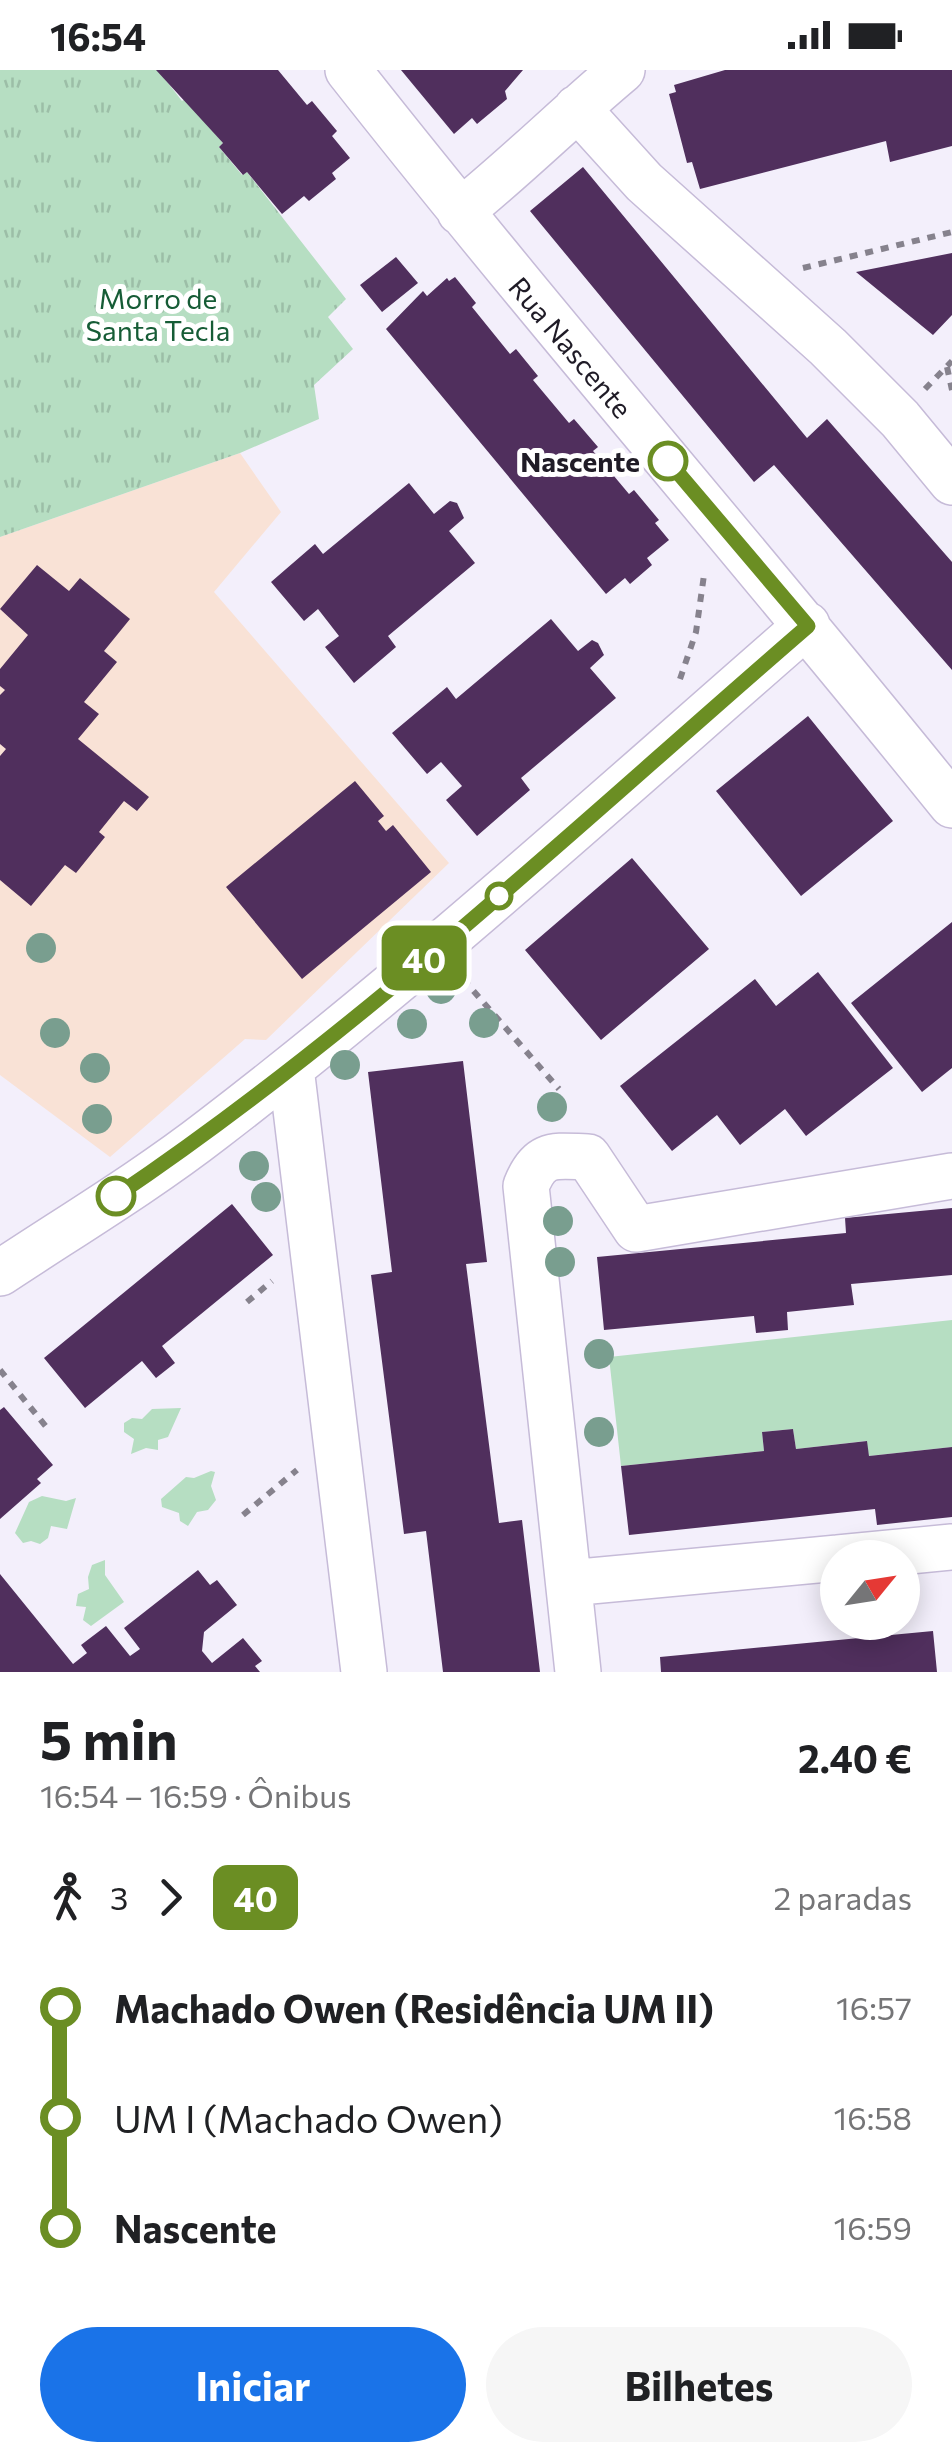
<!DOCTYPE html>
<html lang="pt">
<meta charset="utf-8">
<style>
:root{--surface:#fff;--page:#f6f6f6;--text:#202124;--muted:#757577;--accent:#1a73e8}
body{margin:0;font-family:Commissioner,sans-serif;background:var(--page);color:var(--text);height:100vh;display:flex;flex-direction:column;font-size:38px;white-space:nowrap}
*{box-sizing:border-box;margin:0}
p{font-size:32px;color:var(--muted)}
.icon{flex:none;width:55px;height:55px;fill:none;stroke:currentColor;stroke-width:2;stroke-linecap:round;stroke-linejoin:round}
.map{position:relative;height:1602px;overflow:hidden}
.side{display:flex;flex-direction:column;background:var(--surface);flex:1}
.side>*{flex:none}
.badge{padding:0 20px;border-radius:15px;font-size:35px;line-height:65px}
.needle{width:65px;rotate:60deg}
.controls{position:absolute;left:820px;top:1470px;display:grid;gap:20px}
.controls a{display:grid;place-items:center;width:100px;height:100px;border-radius:50%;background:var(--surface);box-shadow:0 5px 25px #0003;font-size:50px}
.map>.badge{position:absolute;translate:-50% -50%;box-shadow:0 0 0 5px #fff}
.legs{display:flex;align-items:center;gap:15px;height:110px;padding:0 40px;font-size:32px}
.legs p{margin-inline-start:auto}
.head{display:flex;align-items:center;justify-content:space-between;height:170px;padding:0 40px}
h1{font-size:55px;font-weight:700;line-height:75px}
.button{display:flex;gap:20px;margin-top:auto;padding:20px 40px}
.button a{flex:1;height:115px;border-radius:60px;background:var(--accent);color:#fff;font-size:40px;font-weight:700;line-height:115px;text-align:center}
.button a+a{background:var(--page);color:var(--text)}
ul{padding:0 40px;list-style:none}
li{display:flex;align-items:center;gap:35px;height:110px;font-size:38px}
li i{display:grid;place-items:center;width:15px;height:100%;margin:0 12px;background:currentColor}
li i::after{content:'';width:25px;height:25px;margin:-12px;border:8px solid;border-radius:50%;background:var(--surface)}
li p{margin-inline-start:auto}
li:first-child i{background:linear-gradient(#0000 50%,currentColor 0)}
li:last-child i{background:linear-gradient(currentColor 50%,#0000 0)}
.status{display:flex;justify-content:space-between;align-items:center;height:70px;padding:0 50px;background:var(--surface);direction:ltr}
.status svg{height:28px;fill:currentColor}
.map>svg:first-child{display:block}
.education{fill:#f9e2d6}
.green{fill:#b6dec2}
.park{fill:url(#park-tufts)}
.building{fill:#502f5d}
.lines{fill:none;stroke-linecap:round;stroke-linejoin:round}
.street-casing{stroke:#c6bbd8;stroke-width:48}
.path{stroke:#86828d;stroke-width:6;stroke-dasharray:8 8;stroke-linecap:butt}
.street{stroke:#fff;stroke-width:45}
.tree{fill:#799e8f}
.line-1-casing{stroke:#fff;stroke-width:22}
.line-1{stroke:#6b8e23;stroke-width:15}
.stop-1-dot{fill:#fff;stroke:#6b8e23;stroke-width:5}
.labels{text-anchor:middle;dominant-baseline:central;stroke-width:10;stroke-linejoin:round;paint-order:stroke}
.park-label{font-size:28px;fill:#165c36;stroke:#fff}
.street-label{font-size:28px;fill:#1f1b26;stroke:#fff}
.stop-label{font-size:28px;font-weight:bold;fill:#1f1b26;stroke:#fff;text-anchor:end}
</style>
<div class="status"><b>16:54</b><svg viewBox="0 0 49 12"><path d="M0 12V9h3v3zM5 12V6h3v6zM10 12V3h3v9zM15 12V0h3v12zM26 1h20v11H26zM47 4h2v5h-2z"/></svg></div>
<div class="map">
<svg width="952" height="1602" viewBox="0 0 952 1602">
<defs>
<pattern id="park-tufts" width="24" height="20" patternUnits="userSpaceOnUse" patternTransform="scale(2.5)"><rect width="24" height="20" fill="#b6dec2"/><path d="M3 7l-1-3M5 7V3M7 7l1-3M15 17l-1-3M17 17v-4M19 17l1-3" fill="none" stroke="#9cbea7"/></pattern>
</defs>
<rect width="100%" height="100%" fill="#f3effb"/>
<!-- education -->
<path class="education" d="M240,383l41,59 -67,80 235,271 -183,177 -21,-1 -135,118 -110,-82v-538z"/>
<!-- green -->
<path class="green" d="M952,1250v127l-83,9 -3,-15 -70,8 -3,-20 -31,3 2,19 -143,15 -12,-109z
M181,1338l-13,29 -10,3v10l-12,-2 -15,6 3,-15 -10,-7v-9l8,-5 10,1 10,-10z
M211,1401l4,1 -4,14 5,14 -8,10 -11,2 -9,14 -8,-5 -1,-8 -17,-6 -1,-8 25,-22 8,1z
M42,1426l24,5 10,-3 -9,31 -16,-3 -3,12 -8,6 -9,-3 -8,2 -8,-10 14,-31z
M105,1490v15l19,27 -33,24 -8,-6 3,-13 -10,-1 2,-12 11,-5 -1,-12 4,-12z"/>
<!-- park -->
<path class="park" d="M0,0h158l24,31 3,-2 38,44 -4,4 23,28 5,-3 99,127 -18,18 25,32 -39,36 5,34 -79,34 -240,84z"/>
<!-- building -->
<path class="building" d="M156,0h122l29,35 5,-4 25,30 -5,5 18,22 -18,15 4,6 -27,22 -5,-5 -22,18 -35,-42 -4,3 -24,-28 4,-4z
M401,0h122l-18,21 2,8 -30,25 -5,-6 -18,16z
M725,0h227v76l-62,16 -4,-21 -186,48 -8,-27 -5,1 -18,-69 7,-2 -2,-7z
M583,97l224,271 20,-19 125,143v108l-178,-205 -20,17 -224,-271z
M952,183v62l-19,20 -77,-63z
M396,187l22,26 -36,29 -22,-27z
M455,207l21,26 -4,4 38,47 6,-5 22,27 -5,4 36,43 5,-4 24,28 -5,4 36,43 5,-4 25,30 -4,3 14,17 -22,18 5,7 -22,19 -5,-6 -19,16 -220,-265 37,-38 4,5 20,-18 2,3z
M409,413l25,31 16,-13 7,2 7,15 -15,13 26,32 -87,73 8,11 -42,36 -29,-36 14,-11 -21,-27 -14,12 -33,-39 44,-38 8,10z
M37,495l32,26 11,-13 50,41 -26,32 13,11 -33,40 15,12 -21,25 71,58 -12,14 -13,-10 -25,31 6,5 -29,36 -11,-8 -34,41 -31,-26v-124l6,-7 -6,-5v-49l5,-5 -5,-4v-17l28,-34 -28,-26z
M551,549l27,32 14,-11 6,3 6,12 -14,13 26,30 -95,80 9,12 -53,46 -31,-36 16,-14 -21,-24 -14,12 -35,-41 55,-46 9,12z
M808,646l85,105 -92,75 -85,-105z
M355,711l29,35 -6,5 8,10 7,-6 38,47 -129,107 -76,-92z
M632,788l77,91 -108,91 -76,-90z
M952,852v146l-30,24 -71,-89z
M818,902l75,96 -87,68 -21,-27 -45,36 -23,-30 -45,36 -52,-65 135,-107 21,27z
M463,991l24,201 -21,2 33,259 23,-3 18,152h-97l-17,-141 -22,3 -33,-259 21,-3 -24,-200z
M232,1134l41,51 -111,91 13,17 -19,15 -14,-17 -57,47 -41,-50z
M952,1138v67l-101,9 3,21 -67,7 1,18 -32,3 -2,-17 -150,14 -7,-73 249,-24 -1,-15z
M4,1337l49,58 -16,14 4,4 -41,36v-109z
M793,1359l3,20 71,-8 2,15 83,-9v70l-75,8 -2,-16 -246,26 -8,-69 143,-15 -2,-19z
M198,1500l12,15 7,-5 20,25 -33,27 -2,19 10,12 31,-25 19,23 -7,5 5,6h-260v-98l73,90 14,-11 -6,-8 25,-19 24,30 10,-7 -16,-21z
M933,1561l4,41h-276l-1,-15z"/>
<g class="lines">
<defs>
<path id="street" d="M348,0c196,249 405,488 604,735
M577,38l67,74 184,165 72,72 52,63
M460,142c56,-45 107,-96 162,-142
M291,998l73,604
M0,1203c71,-47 146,-92 213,-144 206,-158 398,-333 594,-504
M838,1488l114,-11
M569,1513l269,-25
M578,1602l-52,-486c14,-35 28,-30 62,-29l48,72 316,-53"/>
</defs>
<!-- street casing -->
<use href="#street" class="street-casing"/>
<!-- path -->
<path class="path" d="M803,198l149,-36
M947,297l5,23
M925,319l27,-28
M680,609l16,-47 8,-57
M463,909l96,110
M247,1232l25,-21
M0,1300l48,59
M243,1445l54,-45"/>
<!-- street -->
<use href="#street" class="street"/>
</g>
<!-- trees -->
<g class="tree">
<circle cx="41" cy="878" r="15"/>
<circle cx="441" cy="919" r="15"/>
<circle cx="484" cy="953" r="15"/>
<circle cx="412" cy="954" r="15"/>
<circle cx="55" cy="963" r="15"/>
<circle cx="345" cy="995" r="15"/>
<circle cx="95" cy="998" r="15"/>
<circle cx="552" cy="1037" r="15"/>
<circle cx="97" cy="1049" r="15"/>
<circle cx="254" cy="1096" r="15"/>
<circle cx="266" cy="1127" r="15"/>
<circle cx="558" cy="1151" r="15"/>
<circle cx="560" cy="1192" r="15"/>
<circle cx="599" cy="1284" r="15"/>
<circle cx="599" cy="1362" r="15"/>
</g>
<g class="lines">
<defs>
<path id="line-1" d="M116,1126c248,-167 466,-375 692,-570l-140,-165"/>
</defs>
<!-- line-1 casing -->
<use href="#line-1" class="line-1-casing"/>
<!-- line-1 -->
<use href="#line-1" class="line-1"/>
</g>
<!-- markers -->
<g class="stop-1-dot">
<circle cx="668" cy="391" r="18"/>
<circle cx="499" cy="826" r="12"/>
<circle cx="116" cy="1126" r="18"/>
</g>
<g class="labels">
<!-- park labels -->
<g class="park-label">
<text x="158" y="228">Morro de<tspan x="158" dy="32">Santa Tecla</tspan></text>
</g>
<!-- street labels -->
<g class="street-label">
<text transform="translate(571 277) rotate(50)">Rua Nascente</text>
</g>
<!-- stop labels -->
<g class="stop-label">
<text x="640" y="391">Nascente</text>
</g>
</g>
</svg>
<div class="controls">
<a><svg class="needle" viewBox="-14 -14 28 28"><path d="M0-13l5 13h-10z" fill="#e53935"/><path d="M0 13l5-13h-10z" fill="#757577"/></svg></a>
</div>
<b class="badge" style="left:424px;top:888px;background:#6b8e23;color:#fff">40</b>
</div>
<section class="side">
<div class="head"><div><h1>5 min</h1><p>16:54 – 16:59 · Ônibus</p></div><b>2.40 €</b></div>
<div class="legs"><svg class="icon" aria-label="walk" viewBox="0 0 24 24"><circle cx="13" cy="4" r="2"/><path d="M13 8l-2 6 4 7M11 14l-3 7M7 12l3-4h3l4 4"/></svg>3<svg class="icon" aria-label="forward" viewBox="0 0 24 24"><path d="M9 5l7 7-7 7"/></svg><b class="badge" style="background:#6b8e23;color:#fff">40</b><p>2 paradas</p></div>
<ul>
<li><i style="color:#6b8e23"></i><b>Machado Owen (Residência UM II)</b><p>16:57</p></li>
<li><i style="color:#6b8e23"></i><span>UM I (Machado Owen)</span><p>16:58</p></li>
<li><i style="color:#6b8e23"></i><b>Nascente</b><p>16:59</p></li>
</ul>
<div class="button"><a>Iniciar</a><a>Bilhetes</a></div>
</section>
